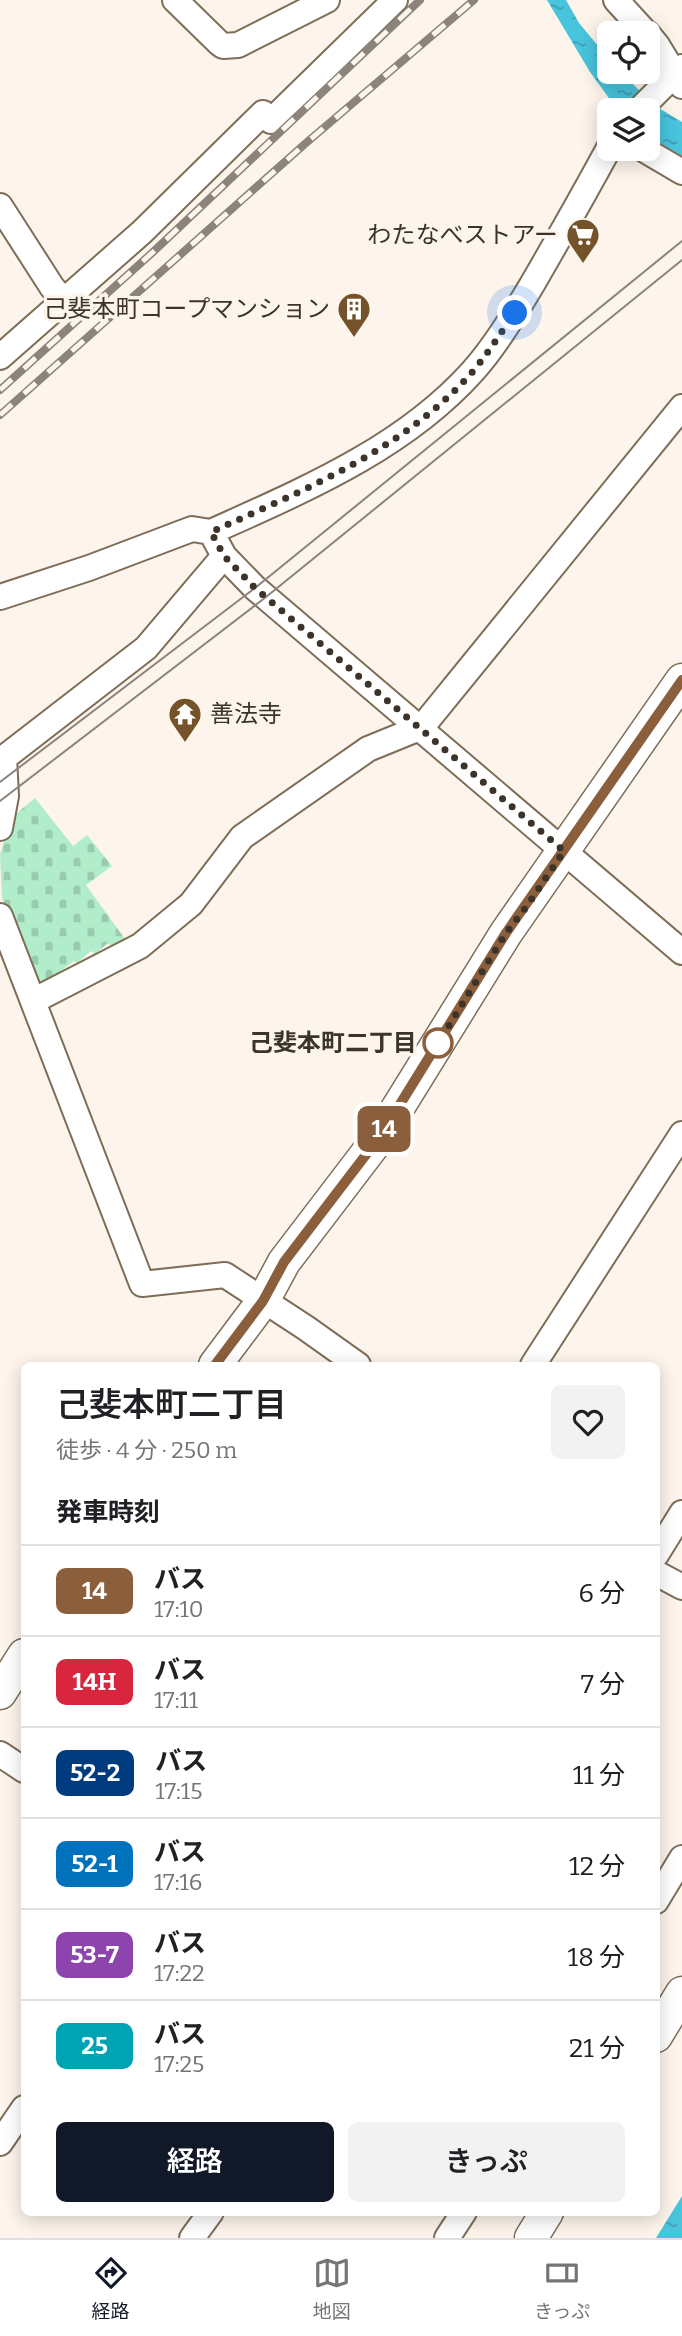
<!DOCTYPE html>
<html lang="ja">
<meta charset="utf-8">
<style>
:root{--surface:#fff;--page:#f2f2f2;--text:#202124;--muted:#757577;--line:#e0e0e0;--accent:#111827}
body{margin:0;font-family:Bitter,"Noto Sans JP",serif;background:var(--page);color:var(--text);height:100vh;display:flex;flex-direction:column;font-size:26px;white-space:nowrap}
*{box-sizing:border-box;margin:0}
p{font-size:23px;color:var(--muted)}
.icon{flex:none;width:38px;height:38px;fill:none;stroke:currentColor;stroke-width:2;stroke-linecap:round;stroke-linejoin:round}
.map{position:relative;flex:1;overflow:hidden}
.sheet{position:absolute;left:21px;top:1362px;width:639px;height:854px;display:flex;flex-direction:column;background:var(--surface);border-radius:10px;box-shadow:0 4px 18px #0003}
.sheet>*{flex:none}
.badge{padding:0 14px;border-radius:10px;font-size:24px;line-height:46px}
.controls{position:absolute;left:597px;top:21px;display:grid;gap:14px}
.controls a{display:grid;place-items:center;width:63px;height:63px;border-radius:10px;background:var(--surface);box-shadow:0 4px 18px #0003;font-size:35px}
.you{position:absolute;width:35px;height:35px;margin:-18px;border:5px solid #fff;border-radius:50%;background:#1a73e8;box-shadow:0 0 0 10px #1a73e833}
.map>.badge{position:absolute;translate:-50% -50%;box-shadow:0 0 0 4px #fff}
h2{padding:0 35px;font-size:26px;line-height:63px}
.round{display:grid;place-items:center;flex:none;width:74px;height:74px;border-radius:10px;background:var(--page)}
.summary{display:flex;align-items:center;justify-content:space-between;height:119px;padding:0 35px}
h1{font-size:33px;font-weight:600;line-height:52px}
.action{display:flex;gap:14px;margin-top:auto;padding:14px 35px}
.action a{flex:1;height:80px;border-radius:10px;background:var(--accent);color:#fff;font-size:28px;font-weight:600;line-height:80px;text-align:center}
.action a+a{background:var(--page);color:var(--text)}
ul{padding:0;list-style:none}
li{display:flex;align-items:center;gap:21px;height:91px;padding:0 35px;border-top:2px solid var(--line)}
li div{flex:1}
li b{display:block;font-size:26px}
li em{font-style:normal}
li .badge{min-width:77px;font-weight:700;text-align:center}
.dock{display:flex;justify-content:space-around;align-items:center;height:98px;border-top:2px solid var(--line);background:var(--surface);font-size:19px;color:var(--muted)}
.dock a{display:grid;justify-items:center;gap:4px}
.dock .active{color:var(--accent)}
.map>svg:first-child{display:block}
.cemetery{fill:url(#cemetery-stones)}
.water{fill:url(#water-ripples)}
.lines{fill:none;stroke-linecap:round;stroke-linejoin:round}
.minor-casing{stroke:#7e6d57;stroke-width:28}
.tertiary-casing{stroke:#7e6d57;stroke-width:35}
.minor{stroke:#fff;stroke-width:24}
.tertiary{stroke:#fff;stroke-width:32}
.tram{stroke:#8c847b;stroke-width:2}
.rail-casing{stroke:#8c847b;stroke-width:8}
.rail{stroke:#fdf5ec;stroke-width:5;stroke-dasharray:16;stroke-linecap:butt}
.line-casing{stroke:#fff;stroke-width:16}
.line{stroke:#8b5e3c;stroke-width:10}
.walk{stroke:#3c342b;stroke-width:7;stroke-dasharray:0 12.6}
.stop-dot{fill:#fff;stroke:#8b5e3c;stroke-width:3.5}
.labels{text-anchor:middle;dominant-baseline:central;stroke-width:7;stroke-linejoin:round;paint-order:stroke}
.poi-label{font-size:24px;fill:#3c342b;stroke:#fdf5ec;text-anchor:end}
.stop-label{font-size:24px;font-weight:bold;fill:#3c342b;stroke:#fdf5ec;text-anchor:end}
</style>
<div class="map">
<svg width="682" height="2238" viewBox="0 0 682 2238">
<defs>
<pattern id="cemetery-stones" width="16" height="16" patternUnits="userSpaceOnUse" patternTransform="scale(1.75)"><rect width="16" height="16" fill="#b1edcb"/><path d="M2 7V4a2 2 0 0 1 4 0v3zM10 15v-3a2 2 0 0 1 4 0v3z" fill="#99ccae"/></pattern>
<pattern id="water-ripples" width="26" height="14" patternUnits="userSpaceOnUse" patternTransform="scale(1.75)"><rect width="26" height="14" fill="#48c4dc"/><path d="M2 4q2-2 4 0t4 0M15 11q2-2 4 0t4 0" fill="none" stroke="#3da0b3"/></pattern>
</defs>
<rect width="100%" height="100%" fill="#fdf5ec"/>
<!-- cemetery -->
<path class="cemetery" d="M35,798l38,48 14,-11 25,31 -26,19 39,54 -13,8 -4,-4 -13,11 -4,-3 -14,12 -3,-2 -29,22 -13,-4 -30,-81 -2,-43 10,-36z"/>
<!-- water -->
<path class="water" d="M547,0h19l13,23 30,36v13h11l37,35 25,15v34l-34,-20v-26h-29l-5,-5 -24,-33z
M682,2196v42h-26z"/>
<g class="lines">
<defs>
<path id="minor" d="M175,0l44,43 4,3 15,-1 89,-45
M616,0l30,33
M648,34l9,11 25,41
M639,110l43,-43
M643,149l39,23
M0,206l52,81 12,14
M0,357l142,-125 121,-119 8,8 124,-121
M211,532l13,24 31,32 427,364
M0,597l89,-29 103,-39 19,3c93,-42 192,-83 262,-161 23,-26 42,-58 60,-88 26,-45 51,-89 76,-135
M0,761l146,-113 78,-92
M0,828l6,-32 -2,-39
M0,916l142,368 83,-9 81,53 52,37
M33,1001l107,-55 51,-42 51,-67 126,-88 54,-22 260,-320
M533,1365l149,-231
M656,1555l26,-42
M656,1573l26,14
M0,1754l24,16
M656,1901l26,-43
M0,2143l24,-35
M192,2238l19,-26
M447,2238l17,-26"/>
<path id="tertiary" d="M215,1365l48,-64 21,-39 97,-127 125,-202 176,-253
M0,1693l24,-38
M656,2036l26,-43
M531,2238l16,-26"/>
</defs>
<!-- minor casing -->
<use href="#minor" class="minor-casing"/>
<!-- tertiary casing -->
<use href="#tertiary" class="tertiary-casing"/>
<!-- minor -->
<use href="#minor" class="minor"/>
<!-- tertiary -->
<use href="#tertiary" class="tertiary"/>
<!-- tram -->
<path class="tram" d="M0,782l255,-194 427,-347
M0,801l266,-204 416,-337"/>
<defs>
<path id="rail" d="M0,390l153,-138 267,-252
M0,415l306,-272 168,-143"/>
</defs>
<!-- rail casing -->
<use href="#rail" class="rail-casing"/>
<!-- rail -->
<use href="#rail" class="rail"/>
</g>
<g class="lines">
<defs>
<path id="line" d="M215,1365l48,-64 21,-39 97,-127 125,-202 176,-253"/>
</defs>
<!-- line casing -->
<use href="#line" class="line-casing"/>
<!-- line -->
<use href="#line" class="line"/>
<!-- walk -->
<path class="walk" d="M438,1043l-1,2 69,-112 21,-27 37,-55 -309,-263 -31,-32 -13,-24c93,-42 195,-83 263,-162 15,-18 27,-38 41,-57"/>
</g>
<!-- icons -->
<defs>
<symbol id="supermarket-pin" viewBox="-11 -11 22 30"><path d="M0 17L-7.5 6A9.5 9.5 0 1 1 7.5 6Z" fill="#74532a" stroke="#fdf5ec"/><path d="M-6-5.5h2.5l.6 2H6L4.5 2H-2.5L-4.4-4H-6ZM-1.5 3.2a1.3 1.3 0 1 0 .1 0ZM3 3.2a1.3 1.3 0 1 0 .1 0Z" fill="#fff"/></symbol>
<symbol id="building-pin" viewBox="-11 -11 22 30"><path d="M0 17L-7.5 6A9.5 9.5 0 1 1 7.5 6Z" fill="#74532a" stroke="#fdf5ec"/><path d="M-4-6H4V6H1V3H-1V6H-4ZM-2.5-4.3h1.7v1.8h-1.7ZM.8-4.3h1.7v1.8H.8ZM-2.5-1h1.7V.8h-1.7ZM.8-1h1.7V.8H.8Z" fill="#fff"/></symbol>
<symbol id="temple-pin" viewBox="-11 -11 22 30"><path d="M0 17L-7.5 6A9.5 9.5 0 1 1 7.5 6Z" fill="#74532a" stroke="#fdf5ec"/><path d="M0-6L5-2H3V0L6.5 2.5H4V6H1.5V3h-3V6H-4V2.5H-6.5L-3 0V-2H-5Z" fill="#fff"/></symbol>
</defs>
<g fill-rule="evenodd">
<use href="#supermarket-pin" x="564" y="216" width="38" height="52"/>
<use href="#building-pin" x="335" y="290" width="38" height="52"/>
<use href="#temple-pin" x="166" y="695" width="38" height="52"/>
</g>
<!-- markers -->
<circle class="stop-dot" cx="438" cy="1043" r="14"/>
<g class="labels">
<!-- poi labels -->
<g class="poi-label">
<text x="558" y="235">わたなべストアー</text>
<text x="330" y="309">己斐本町コープマンション</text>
<text x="210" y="714" text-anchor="start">善法寺</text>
</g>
<!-- stop labels -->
<g class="stop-label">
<text x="417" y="1043">己斐本町二丁目</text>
</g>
</g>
</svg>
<div class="controls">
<a><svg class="icon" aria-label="locate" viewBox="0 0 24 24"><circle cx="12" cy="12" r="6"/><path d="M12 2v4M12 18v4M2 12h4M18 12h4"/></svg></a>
<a><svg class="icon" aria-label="layers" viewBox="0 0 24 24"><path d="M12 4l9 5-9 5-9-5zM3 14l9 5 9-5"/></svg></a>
</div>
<div class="you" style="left:515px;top:313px"></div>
<b class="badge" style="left:384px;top:1129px;background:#8b5e3c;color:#fff">14</b>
<section class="sheet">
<div class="summary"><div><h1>己斐本町二丁目</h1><p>徒歩 · 4 分 · 250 m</p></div><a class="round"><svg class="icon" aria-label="heart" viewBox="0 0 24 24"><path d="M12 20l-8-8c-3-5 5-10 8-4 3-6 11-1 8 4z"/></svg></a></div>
<h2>発車時刻</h2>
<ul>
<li><span class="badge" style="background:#8b5e3c;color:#fff">14</span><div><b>バス</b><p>17:10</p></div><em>6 分</em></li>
<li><span class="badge" style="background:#d7263d;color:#fff">14H</span><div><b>バス</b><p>17:11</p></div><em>7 分</em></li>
<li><span class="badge" style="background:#003b80;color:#fff">52-2</span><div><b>バス</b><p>17:15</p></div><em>11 分</em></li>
<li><span class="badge" style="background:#0072bc;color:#fff">52-1</span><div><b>バス</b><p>17:16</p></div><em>12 分</em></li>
<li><span class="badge" style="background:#8e44ad;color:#fff">53-7</span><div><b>バス</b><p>17:22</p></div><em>18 分</em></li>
<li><span class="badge" style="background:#00a3b4;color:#fff">25</span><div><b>バス</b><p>17:25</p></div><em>21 分</em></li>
</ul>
<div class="action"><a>経路</a><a>きっぷ</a></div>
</section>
</div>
<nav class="dock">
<a class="active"><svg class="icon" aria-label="directions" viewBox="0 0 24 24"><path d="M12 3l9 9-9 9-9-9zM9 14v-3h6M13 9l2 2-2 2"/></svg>経路</a>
<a><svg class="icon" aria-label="map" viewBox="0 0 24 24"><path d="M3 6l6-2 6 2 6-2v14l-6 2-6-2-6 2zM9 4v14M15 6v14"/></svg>地図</a>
<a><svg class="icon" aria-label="tickets" viewBox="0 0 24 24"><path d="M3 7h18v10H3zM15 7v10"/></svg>きっぷ</a>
</nav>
